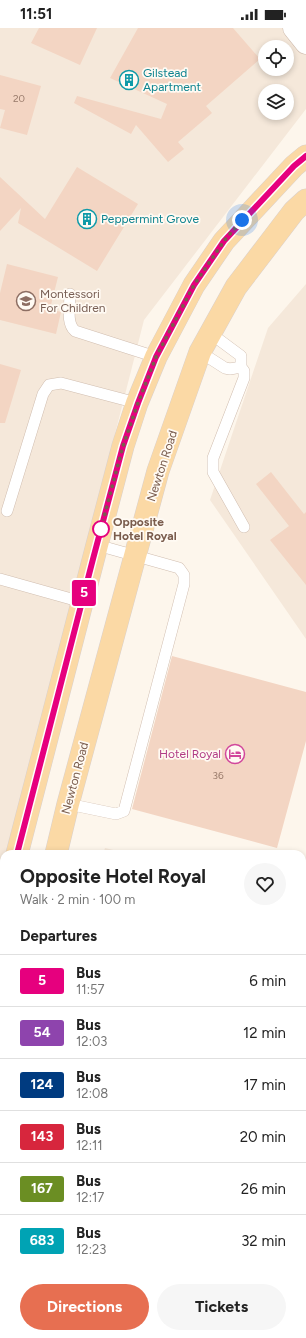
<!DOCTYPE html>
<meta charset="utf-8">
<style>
:root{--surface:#fff;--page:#f6f6f6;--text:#222;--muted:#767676;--line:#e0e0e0;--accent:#e76f51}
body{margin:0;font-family:Figtree,sans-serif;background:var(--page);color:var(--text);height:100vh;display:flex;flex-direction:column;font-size:15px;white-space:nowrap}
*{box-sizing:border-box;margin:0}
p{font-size:13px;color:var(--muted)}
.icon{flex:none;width:22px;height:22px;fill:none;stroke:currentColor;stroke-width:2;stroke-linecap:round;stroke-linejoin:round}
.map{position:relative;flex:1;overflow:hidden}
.side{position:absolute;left:0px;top:822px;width:306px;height:488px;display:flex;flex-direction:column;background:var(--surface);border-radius:12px 12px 0 0;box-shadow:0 2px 6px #0003}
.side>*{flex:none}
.badge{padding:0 8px;border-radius:3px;font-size:14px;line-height:26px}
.buttons{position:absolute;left:258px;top:12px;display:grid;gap:8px}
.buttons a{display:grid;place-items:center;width:36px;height:36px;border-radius:50%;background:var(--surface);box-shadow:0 2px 6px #0003;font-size:20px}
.you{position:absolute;width:20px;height:20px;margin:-10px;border:3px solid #fff;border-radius:50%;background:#1a73e8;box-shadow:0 0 0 6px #1a73e833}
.map>.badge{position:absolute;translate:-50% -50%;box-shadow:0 0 0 2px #fff}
h2{padding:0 20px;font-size:15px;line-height:36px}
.round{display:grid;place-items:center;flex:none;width:42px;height:42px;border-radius:21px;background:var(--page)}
.summary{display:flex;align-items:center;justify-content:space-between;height:68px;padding:0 20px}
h1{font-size:19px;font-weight:700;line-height:30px}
.primary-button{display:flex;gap:8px;margin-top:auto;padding:8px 20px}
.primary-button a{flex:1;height:46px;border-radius:24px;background:var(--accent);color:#fff;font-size:16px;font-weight:700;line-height:46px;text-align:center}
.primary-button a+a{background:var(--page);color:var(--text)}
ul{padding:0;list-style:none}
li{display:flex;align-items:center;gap:12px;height:52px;padding:0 20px;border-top:1px solid var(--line)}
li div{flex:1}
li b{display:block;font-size:15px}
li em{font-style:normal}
li .badge{min-width:44px;font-weight:700;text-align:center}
.status{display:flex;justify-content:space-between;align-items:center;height:28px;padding:0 20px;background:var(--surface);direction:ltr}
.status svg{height:11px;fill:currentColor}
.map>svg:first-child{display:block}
.residential{fill:#f5e8da;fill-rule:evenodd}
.water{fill:#bfe3e8;stroke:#a5d3da}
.building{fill:#f3d5c3}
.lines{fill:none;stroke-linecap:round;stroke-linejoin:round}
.service-casing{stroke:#d1beb0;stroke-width:12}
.minor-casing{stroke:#d1beb0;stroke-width:23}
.primary-casing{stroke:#dad1cd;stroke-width:23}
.service{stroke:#fff;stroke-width:11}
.minor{stroke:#fff;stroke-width:22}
.primary{stroke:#fbd9a5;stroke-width:22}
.line-casing{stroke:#fff;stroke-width:9}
.line{stroke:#e6007e;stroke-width:6}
.walk{stroke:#7a5c4d;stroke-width:4;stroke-dasharray:0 7.2}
.stop-dot{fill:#fff;stroke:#e6007e;stroke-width:2}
.labels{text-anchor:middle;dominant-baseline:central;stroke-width:3.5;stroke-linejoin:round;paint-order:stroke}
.number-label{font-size:10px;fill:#987a6a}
.culture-label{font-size:12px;fill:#0d838f;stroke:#fffaf3;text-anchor:start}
.education-label{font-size:12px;fill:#785e54;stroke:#fffaf3;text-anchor:start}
.street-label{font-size:12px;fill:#7a5c4d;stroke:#fffaf3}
.stop-label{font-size:12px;font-weight:bold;fill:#7a5c4d;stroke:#fffaf3;text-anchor:start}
.hotel-label{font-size:12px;fill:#b23c85;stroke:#fffaf3;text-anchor:end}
</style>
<div class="status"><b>11:51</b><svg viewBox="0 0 49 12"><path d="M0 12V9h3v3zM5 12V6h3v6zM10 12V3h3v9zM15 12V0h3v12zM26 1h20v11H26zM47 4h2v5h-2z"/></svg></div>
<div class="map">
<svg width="306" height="1310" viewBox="0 0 306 1310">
<rect width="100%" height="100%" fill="#fdf6ec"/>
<!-- residential -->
<path class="residential" d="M0,0h292l14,19v62l-162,211 -136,534h-4v18l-4,15zM265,19h22v22h-22zM265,63h22v22h-22z
M306,256v355l-96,-139 58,-172z
M105,820l25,6h-27z
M302,872l4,1v118l-4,-1z
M302,1031l4,1v278h-306v-77l4,-15v88h298z"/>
<!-- water -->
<path class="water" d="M306,1202v47l-4,4v-47z"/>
<!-- building -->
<path class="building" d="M39,0h58l-17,37 -49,-22z
M138,0h95l27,31 -54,47 6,7 -34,29 6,7 -16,13 -32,-37 -5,9 -57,-31 3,-7 84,23 6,-15 -57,-26z
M0,47l41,11 -14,49 -27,-7 5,-18 -5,-1z
M77,139l61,37 -41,67 -79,-48 3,-15 -21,23v-54l45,42z
M7,236l51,13 -8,32 11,3 -5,22 -56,-14v-27z
M0,336l21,6 -16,53h-5z
M271,444l33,42 2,-2v73l-36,-45 19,-14 -33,-42z
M172,628l134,36v49l-29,107 -145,-39z"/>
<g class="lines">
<defs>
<path id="service" d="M70,266c0,12 -4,29 5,37l81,26
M210,305l31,23v11l3,4v7l-31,80v14l31,55
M200,324l25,16 5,1 11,-2
M7,483l36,-117 6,-9 12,-2 76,20
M0,551l82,23
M68,776l48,10 8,-3 60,-227v-9l-5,-7 -82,-23"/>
<path id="minor" d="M294,0l12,15
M302,1016l4,1"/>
<path id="primary" d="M17,826l80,-309 26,-99 14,-43 19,-46 38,-72 30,-44 70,-75 12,-10
M56,826l12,-50 90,-333 42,-119 36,-65 58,-76 12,-11
M0,890l4,-15
M0,1049l4,-15"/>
</defs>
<!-- service casing -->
<use href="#service" class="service-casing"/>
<!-- minor casing -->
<use href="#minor" class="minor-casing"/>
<!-- primary casing -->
<use href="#primary" class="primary-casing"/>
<!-- service -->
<use href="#service" class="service"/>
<!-- minor -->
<use href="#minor" class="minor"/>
<!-- primary -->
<use href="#primary" class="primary"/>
</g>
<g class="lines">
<defs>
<path id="line" d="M17,826l76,-295 30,-113 15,-43 18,-46 38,-72 30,-44 70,-75 12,-10"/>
</defs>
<!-- line casing -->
<use href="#line" class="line-casing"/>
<!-- line -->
<use href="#line" class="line"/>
<!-- walk -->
<path class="walk" d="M101,501l-1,3 23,-86 15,-43 18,-46 38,-72 30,-44 18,-21"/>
</g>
<!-- icons -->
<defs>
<symbol id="building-ring" viewBox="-11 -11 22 22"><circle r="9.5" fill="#fffaf3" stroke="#0f9aa8" stroke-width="1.5"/><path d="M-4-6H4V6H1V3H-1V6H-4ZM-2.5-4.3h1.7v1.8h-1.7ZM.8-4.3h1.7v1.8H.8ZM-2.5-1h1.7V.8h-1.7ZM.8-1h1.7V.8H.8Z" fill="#0f9aa8"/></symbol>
<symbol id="school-ring" viewBox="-11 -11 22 22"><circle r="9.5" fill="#fffaf3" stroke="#8d6e63" stroke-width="1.5"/><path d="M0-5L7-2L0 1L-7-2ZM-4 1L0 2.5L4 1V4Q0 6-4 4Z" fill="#8d6e63"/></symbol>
<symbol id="hotel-ring" viewBox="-11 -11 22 22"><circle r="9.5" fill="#fffaf3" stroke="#d1479c" stroke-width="1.5"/><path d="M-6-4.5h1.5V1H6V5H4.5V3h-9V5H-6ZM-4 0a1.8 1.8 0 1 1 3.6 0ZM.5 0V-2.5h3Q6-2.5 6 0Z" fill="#d1479c"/></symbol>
</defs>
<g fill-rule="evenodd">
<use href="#building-ring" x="118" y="41" width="22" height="22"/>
<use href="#building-ring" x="76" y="180" width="22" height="22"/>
<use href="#school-ring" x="15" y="262" width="22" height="22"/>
<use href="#hotel-ring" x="224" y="715" width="22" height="22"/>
</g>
<!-- markers -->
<circle class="stop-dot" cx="101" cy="501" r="8"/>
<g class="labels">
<!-- number labels -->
<g class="number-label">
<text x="19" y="70">20</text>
<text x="218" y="747">36</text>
</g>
<!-- culture labels -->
<g class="culture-label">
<text x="143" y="45">Gilstead<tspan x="143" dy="14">Apartment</tspan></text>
<text x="101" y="191">Peppermint Grove</text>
</g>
<!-- education labels -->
<g class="education-label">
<text x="40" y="266">Montessori<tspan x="40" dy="14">For Children</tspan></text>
</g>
<!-- street labels -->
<g class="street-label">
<text transform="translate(162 438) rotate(-72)">Newton Road</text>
<text transform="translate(75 750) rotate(-75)">Newton Road</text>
</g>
<!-- stop labels -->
<g class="stop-label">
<text x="113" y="494">Opposite<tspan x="113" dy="14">Hotel Royal</tspan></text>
</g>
<!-- hotel labels -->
<g class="hotel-label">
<text x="221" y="726">Hotel Royal</text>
</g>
</g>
</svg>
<div class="buttons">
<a><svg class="icon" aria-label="locate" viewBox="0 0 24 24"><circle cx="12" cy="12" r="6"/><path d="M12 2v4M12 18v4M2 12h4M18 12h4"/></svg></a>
<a><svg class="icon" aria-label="layers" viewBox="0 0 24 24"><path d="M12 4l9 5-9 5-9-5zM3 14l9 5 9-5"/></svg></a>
</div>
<div class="you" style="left:242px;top:192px"></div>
<b class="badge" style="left:84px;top:565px;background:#e6007e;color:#fff">5</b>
<section class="side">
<div class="summary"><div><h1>Opposite Hotel Royal</h1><p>Walk · 2 min · 100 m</p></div><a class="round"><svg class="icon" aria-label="heart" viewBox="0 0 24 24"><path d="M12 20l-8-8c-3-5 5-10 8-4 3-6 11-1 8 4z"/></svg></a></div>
<h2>Departures</h2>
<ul>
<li><span class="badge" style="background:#e6007e;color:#fff">5</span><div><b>Bus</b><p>11:57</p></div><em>6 min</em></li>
<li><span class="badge" style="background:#8e44ad;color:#fff">54</span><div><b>Bus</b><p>12:03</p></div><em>12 min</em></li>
<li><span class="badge" style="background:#003b80;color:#fff">124</span><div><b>Bus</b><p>12:08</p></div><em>17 min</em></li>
<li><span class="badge" style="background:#d7263d;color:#fff">143</span><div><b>Bus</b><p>12:11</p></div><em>20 min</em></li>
<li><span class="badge" style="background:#6b8e23;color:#fff">167</span><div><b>Bus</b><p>12:17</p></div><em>26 min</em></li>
<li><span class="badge" style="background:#00a3b4;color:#fff">683</span><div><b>Bus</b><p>12:23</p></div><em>32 min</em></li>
</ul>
<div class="primary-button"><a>Directions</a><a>Tickets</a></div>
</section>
</div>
